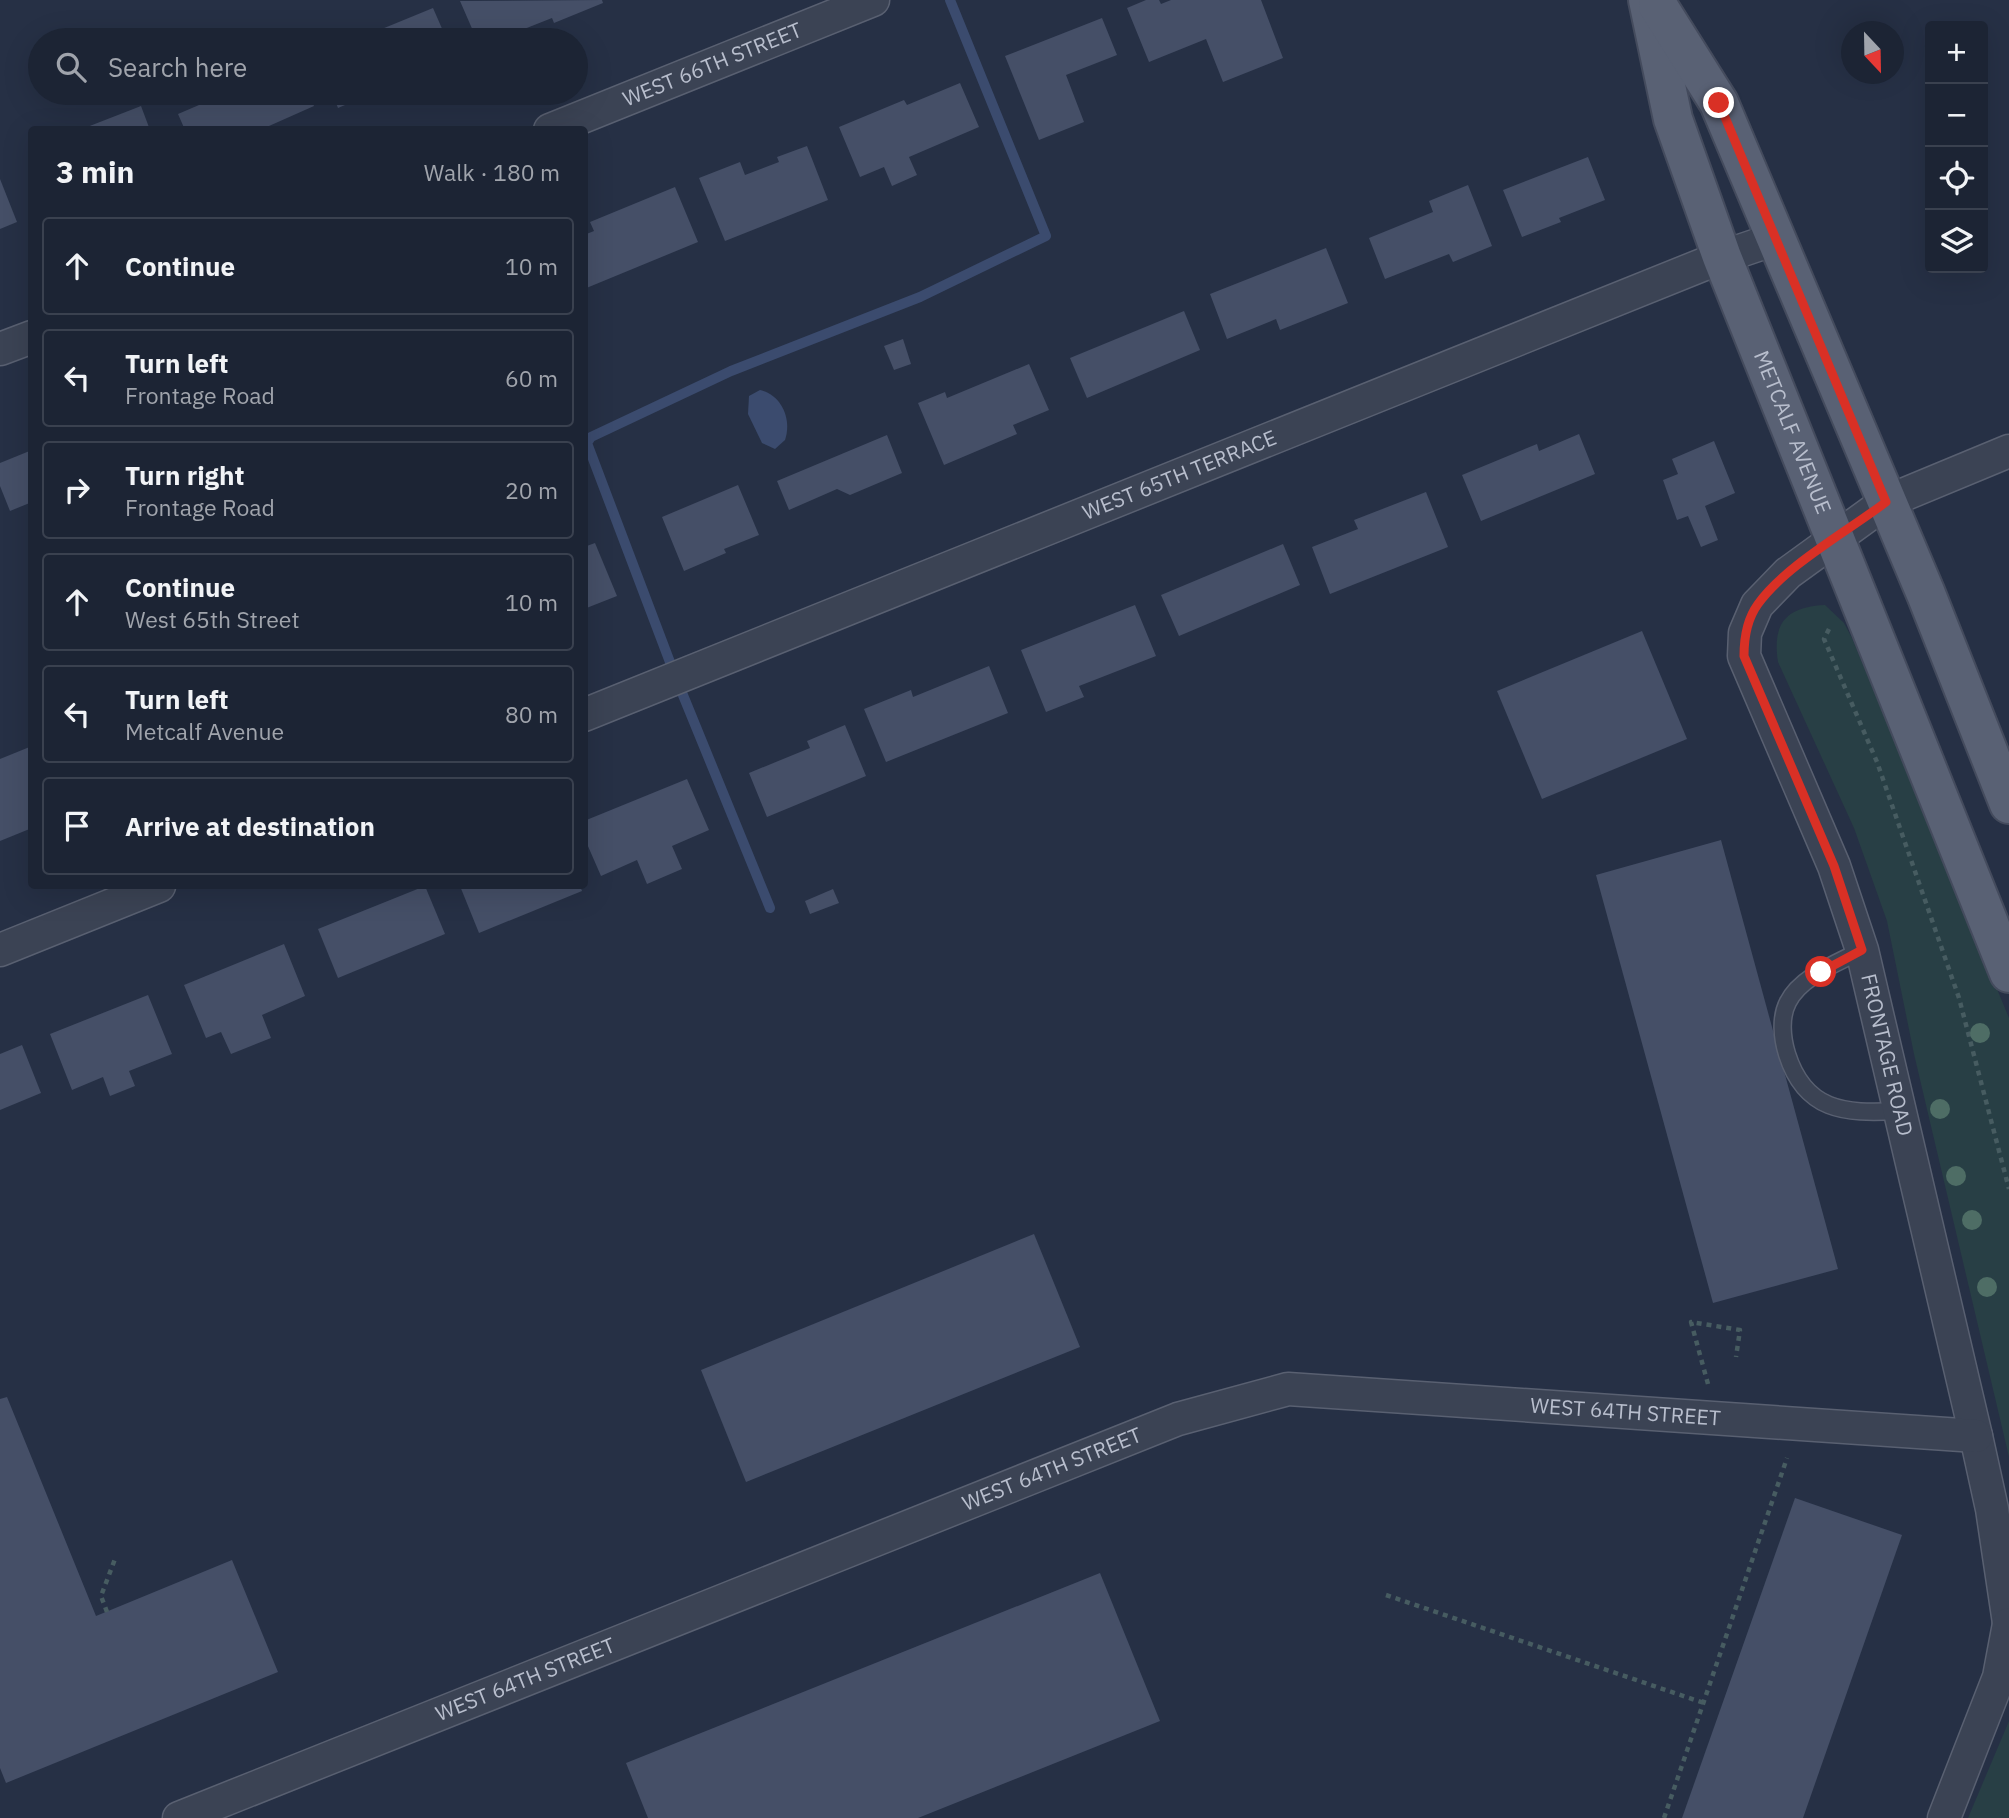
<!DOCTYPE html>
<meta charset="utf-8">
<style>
:root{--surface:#1c2434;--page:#293040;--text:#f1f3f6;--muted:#a0a4ac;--line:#3a414f}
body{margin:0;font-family:"IBM Plex Sans",sans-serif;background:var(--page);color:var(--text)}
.controls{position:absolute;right:21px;top:21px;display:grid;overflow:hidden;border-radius:7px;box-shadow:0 7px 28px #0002}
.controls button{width:63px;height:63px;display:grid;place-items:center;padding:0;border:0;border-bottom:2px solid var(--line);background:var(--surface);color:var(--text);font:35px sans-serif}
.compass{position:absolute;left:1841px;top:21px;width:63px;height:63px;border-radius:50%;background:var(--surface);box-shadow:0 7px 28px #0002;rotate:158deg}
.stop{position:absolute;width:21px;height:21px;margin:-16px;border:5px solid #d93025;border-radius:50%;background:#fff}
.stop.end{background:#d93025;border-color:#fff;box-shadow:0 2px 7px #0008}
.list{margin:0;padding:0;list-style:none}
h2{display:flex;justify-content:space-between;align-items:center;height:91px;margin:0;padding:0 28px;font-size:30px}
h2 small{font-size:23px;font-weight:400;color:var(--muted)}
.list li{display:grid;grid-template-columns:46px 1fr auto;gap:21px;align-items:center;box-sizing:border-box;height:98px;margin:0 14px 14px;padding:0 14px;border:2px solid var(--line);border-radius:7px}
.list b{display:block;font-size:26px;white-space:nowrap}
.list p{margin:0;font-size:23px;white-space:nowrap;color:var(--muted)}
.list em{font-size:23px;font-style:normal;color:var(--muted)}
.icon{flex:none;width:38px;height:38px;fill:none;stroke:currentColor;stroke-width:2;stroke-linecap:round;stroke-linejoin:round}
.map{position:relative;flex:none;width:2009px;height:1818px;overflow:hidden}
.search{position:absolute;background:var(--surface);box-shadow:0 7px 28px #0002;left:28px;top:28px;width:560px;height:77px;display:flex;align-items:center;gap:18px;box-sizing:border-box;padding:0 24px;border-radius:38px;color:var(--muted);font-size:26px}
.panel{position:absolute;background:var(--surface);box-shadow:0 7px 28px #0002;left:28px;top:126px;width:560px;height:763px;border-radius:7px}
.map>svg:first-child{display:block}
</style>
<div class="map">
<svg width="2009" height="1818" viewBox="0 0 2009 1818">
<rect width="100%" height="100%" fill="#263045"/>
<g fill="#283f45">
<path d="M1825,605L1844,623L1852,638L2009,1018V1457L1914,1054L1887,921L1854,828L1778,662C1772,623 1786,607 1825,605Z"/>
<path d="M2009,1721V1818H1968Z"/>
</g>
<path fill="#3b4b6e" d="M760,390C782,395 792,420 785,440L775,449L762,443L748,414L749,396Z"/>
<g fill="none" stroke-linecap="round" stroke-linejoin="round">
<path stroke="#3b4b6e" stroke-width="10" d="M770,908L676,678L587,443L591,437L731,371L920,297L1046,236L950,0"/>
</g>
<g fill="#454f67">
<path d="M602,0L603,3L554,23L552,18L509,35L508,31L486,40H477L460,1Z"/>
<path d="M1146,0H1159L1161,4L1171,0H1261L1283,58L1223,82L1206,39L1149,62L1127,8Z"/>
<path d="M433,8L447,40H355Z"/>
<path d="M1102,18L1117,55L1066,75L1084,122L1039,140L1005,56Z"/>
<path d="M960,83L979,127L909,157L917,175L892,186L884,167L860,177L839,127L904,100L907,105Z"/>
<path d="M227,93H308L314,106L260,130H185L178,114Z"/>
<path d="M332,93H373L338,108Z"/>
<path d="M141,106L150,130H82V129Z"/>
<path d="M807,146L828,200L725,241L699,178L740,162L745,175L779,162L777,157Z"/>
<path d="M1588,157L1605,200L1559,218L1561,222L1522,237L1503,190Z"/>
<path d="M0,179L17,222L0,229Z"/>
<path d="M1468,185L1492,246L1453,262L1449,254L1385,279L1369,238L1433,212L1429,201Z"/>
<path d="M675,187L698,242L584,289V235L594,231L590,222Z"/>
<path d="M1326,248L1348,303L1280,330L1276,319L1227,339L1210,294Z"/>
<path d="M1184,311L1200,350L1087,398L1070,358Z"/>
<path d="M903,339L911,364L894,370L884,346Z"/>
<path d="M1029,364L1049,410L1013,425L1017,434L944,465L918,403L945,392L947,398Z"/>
<path d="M1579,434L1595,474L1481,521L1462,475L1537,444L1539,451Z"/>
<path d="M887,435L902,473L850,495L837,489L789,510L777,481Z"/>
<path d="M1714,441L1735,493L1705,506L1718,540L1701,547L1688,516L1677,520L1663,480L1678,474L1672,459Z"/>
<path d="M32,450V502L10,511L0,486V463Z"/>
<path d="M738,485L759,535L724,549L726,553L684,571L662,517Z"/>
<path d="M1426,492L1448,547L1330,594L1312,547L1358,529L1354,520Z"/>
<path d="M595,543L617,596L584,609V547Z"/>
<path d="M1283,544L1300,585L1179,636L1161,595Z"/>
<path d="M1135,605L1156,656L1079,686L1084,697L1046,712L1021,650Z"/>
<path d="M1642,631L1687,739L1542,799L1497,691Z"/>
<path d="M989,666L1008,713L886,762L864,709L911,690L913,697Z"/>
<path d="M845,725L866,776L767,817L749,773L810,748L807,741Z"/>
<path d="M32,746V828L0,841V759Z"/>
<path d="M687,779L709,830L672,846L682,869L647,884L637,860L601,876L584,837V821Z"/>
<path d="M1721,840L1838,1269L1713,1303L1596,875Z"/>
<path d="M425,886L445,934L338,978L318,929Z"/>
<path d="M460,886H580L582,891L479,933Z"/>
<path d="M833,889L839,903L810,914L805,901Z"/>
<path d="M284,944L305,996L262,1015L271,1038L231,1054L221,1032L206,1038L184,985Z"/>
<path d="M148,995L172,1054L129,1071L135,1086L110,1096L103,1077L72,1090L50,1034Z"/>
<path d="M22,1045L41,1093L0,1110V1054Z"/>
<path d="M1034,1234L1080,1347L746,1482L701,1370Z"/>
<path d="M7,1397L96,1616L232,1560L278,1672L6,1783L0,1768V1399Z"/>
<path d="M1795,1498L1902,1535L1803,1818H1682Z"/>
<path d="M1100,1573L1160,1721L918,1818H648L626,1763Z"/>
</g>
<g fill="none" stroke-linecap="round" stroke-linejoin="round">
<g stroke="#596071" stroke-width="19">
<path id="lane" d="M1862,950C1838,963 1801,976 1788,1002C1780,1017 1782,1038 1787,1054C1805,1111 1844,1114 1898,1111"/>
</g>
<g stroke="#596071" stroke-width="35">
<g id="street">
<path id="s1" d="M550,130L873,0"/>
<path d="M0,349L32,337"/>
<path id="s2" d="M2009,451L1886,502L1788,573L1757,605L1745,633L1744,656L1834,866L1862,950L1976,1436L1992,1509L2009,1623"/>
<path id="s3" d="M584,715L1722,257L1778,238"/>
<path d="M0,950L159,886"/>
<path id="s4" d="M179,1818L1178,1419L1288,1389L1976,1436"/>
<path d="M1944,1818L1999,1677L2009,1624"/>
</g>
</g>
<g stroke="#444b5d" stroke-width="42">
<g id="primary">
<path id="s5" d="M1648,0L1673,119L1722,257L2009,973"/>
<path d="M1658,6L1719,103L1926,594L2009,804"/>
</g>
</g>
<g stroke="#475c61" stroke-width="4.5" stroke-dasharray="5 5" stroke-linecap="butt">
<path d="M1829,629L1824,639L1877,762L1959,998L2009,1189"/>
<path d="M1708,1384L1691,1322L1740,1330L1736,1357"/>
<path d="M1386,1595L1704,1703"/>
<path d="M107,1612L101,1596L115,1559"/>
<path d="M1664,1818L1787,1458"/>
</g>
<use href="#lane" stroke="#3b4354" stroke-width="16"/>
<use href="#street" stroke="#3b4354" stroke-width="32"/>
<use href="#primary" stroke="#596174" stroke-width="38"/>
</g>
<g fill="#4e6d65">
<circle cx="1980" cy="1033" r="10"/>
<circle cx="1940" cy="1109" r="10"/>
<circle cx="1956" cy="1176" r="10"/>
<circle cx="1972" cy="1220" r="10"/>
<circle cx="1987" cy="1287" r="10"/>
</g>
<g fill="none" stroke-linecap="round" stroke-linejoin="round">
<path stroke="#d93025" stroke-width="9" d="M1719,103L1886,502C1848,531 1785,566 1758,604C1747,619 1744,637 1744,656L1834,866L1862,950L1821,972"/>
</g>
<g text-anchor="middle" stroke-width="5" stroke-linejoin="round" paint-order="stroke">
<g font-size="21" fill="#b8becd" stroke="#1f2739">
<text dy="7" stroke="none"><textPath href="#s1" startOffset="175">WEST 66TH STREET</textPath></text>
<text dy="7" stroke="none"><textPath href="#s5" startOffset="457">METCALF AVENUE</textPath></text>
<text dy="7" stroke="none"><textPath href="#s3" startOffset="642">WEST 65TH TERRACE</textPath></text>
<text dy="7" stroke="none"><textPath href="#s2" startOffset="777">FRONTAGE ROAD</textPath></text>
<text dy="7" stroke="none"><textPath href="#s4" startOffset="1528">WEST 64TH STREET</textPath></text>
<text dy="7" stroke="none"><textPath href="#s4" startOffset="940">WEST 64TH STREET</textPath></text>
<text dy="7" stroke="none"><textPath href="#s4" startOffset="373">WEST 64TH STREET</textPath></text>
</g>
</g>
</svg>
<div class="controls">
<button>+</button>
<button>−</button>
<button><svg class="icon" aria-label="locate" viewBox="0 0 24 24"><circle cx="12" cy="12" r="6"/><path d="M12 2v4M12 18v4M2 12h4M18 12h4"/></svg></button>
<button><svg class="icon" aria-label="layers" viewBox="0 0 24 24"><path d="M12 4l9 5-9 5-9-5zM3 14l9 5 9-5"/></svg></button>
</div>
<svg class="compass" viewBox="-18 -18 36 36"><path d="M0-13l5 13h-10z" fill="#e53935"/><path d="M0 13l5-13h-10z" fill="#a0a4ac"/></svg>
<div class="stop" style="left:1821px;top:972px"></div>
<div class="stop end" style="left:1719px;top:103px"></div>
<div class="search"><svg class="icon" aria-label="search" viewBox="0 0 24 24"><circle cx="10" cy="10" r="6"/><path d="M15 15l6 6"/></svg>Search here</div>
<section class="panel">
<h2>3 min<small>Walk · 180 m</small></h2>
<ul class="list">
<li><svg class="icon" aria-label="ahead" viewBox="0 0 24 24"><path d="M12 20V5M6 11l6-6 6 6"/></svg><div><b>Continue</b></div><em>10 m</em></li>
<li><svg class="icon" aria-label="left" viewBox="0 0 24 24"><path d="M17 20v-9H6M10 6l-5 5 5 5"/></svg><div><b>Turn left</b><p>Frontage Road</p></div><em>60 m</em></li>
<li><svg class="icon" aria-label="right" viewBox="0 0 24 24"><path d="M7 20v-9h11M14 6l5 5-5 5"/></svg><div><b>Turn right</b><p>Frontage Road</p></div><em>20 m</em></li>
<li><svg class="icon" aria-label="ahead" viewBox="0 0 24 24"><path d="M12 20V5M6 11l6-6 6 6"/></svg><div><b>Continue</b><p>West 65th Street</p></div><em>10 m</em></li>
<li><svg class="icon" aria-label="left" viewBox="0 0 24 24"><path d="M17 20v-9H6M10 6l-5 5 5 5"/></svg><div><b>Turn left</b><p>Metcalf Avenue</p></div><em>80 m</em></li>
<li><svg class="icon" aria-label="arrive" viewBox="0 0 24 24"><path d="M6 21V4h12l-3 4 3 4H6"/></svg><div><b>Arrive at destination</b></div></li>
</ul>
</section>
</div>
